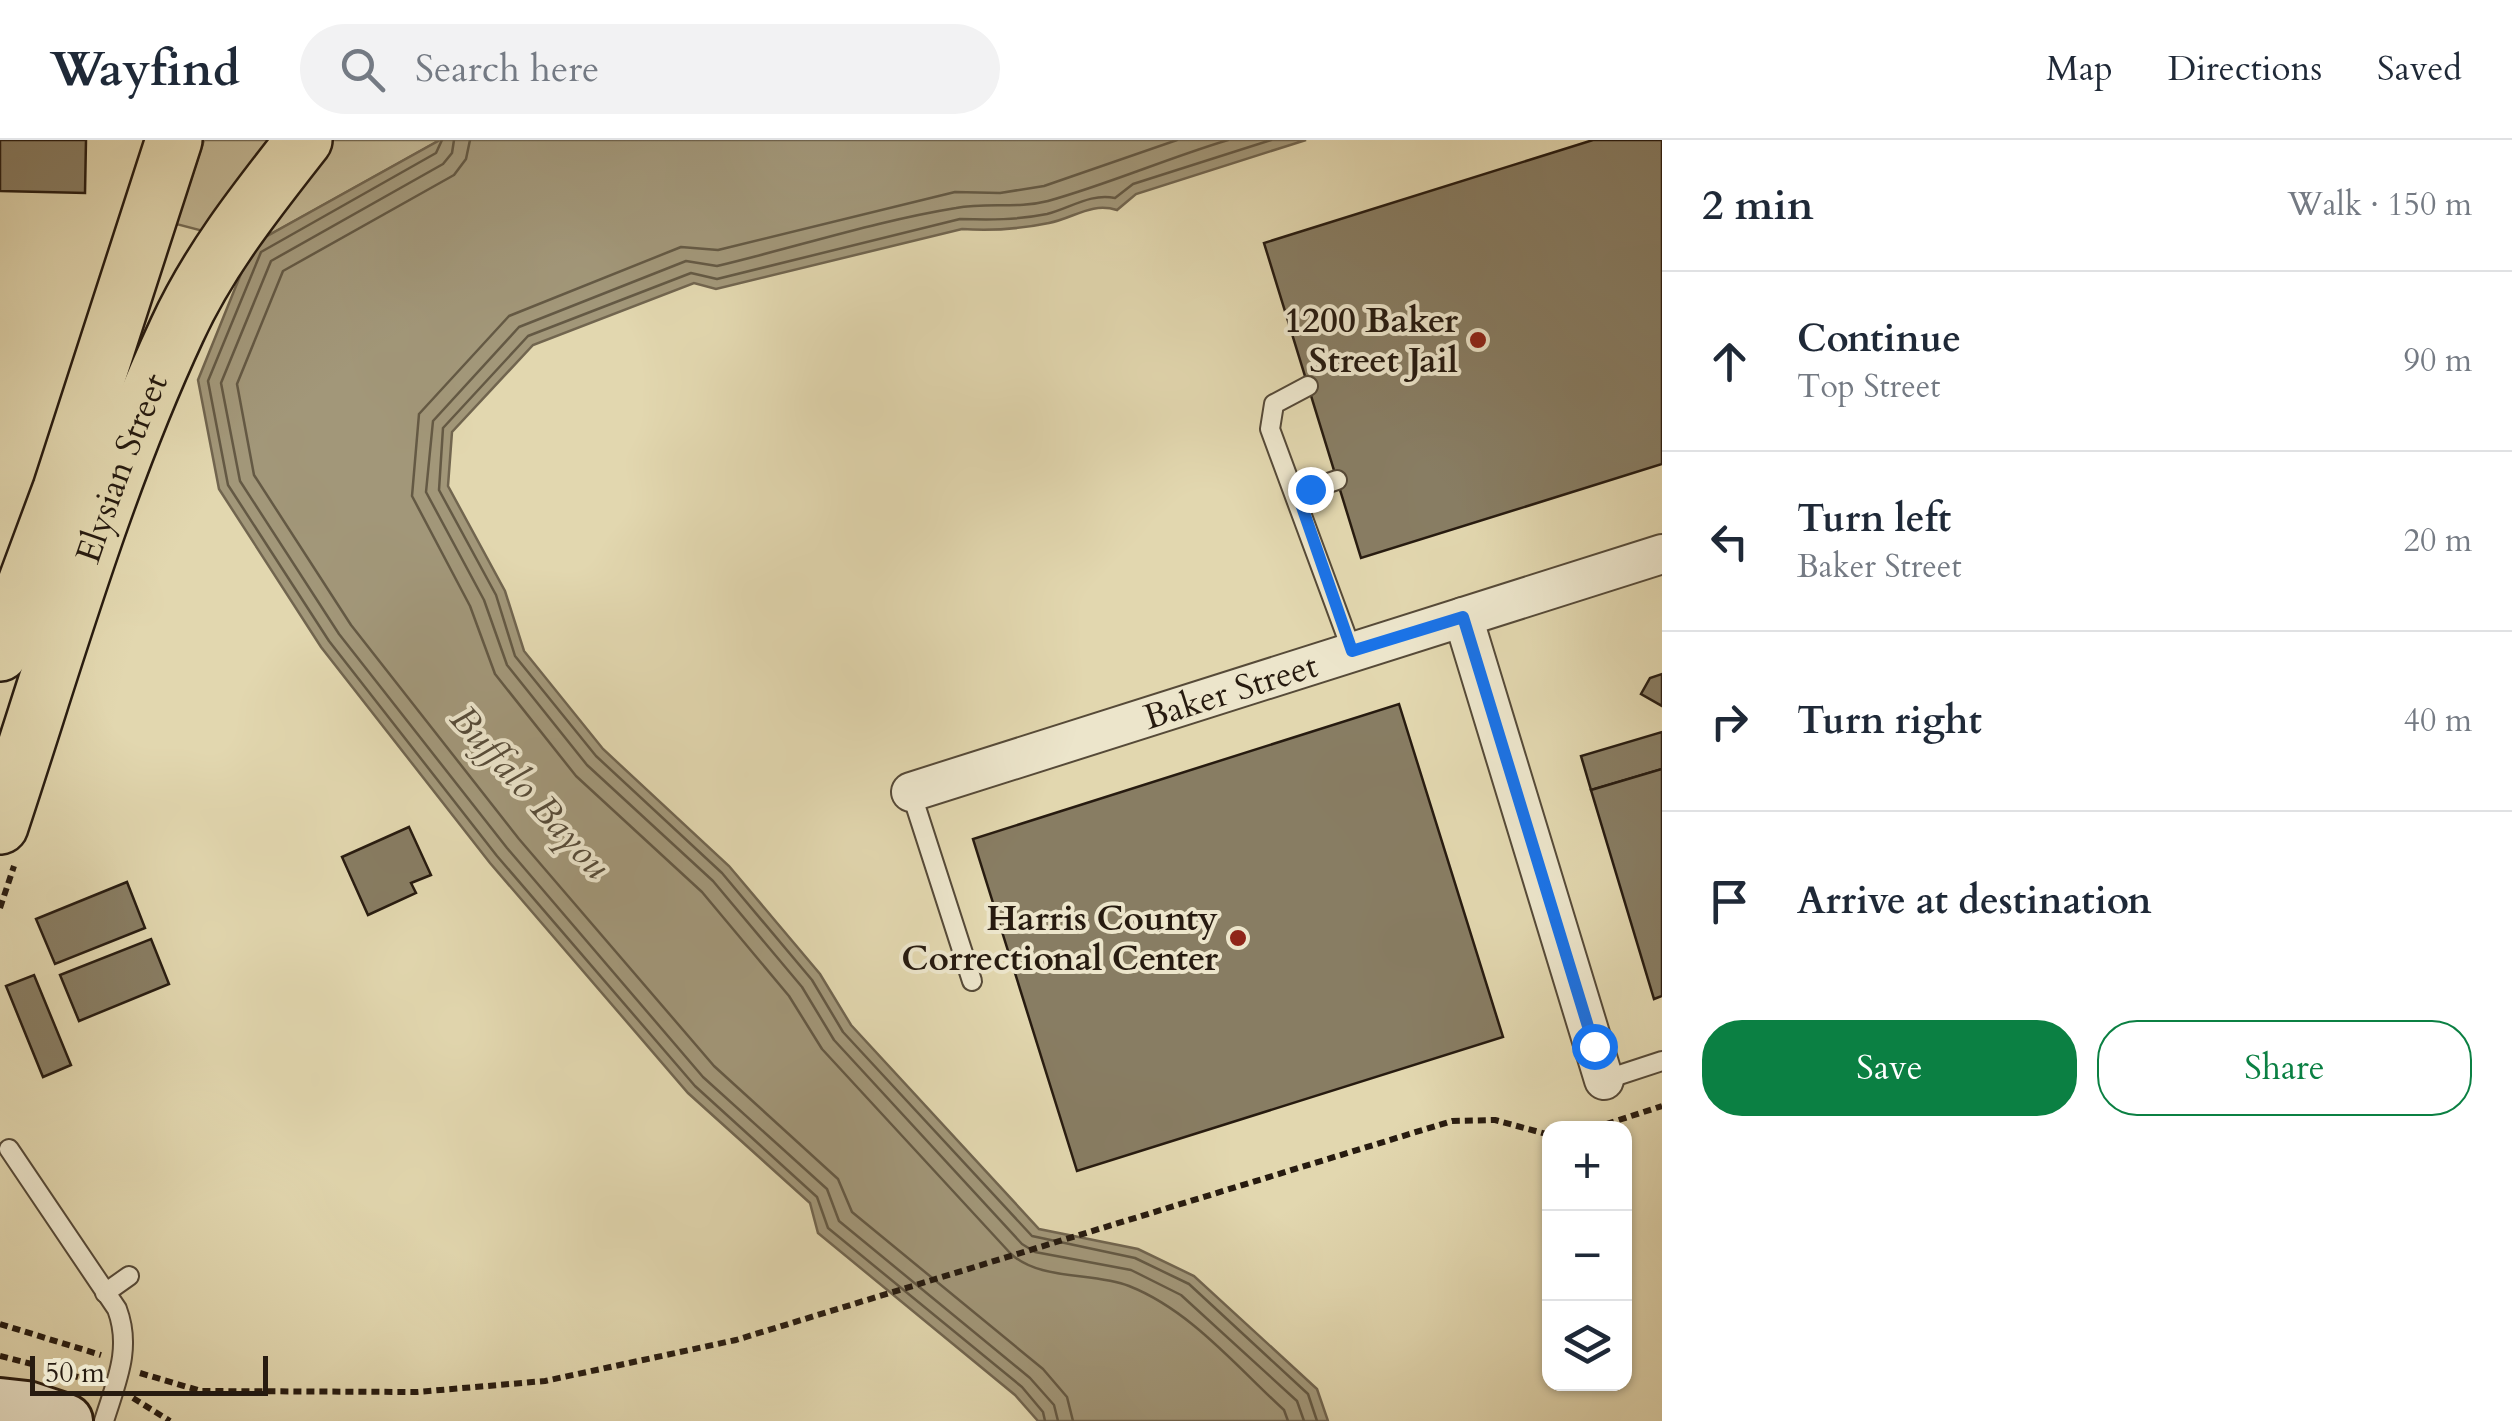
<!DOCTYPE html>
<meta charset="utf-8">
<style>
:root{--surface:#fff;--page:#f2f2f3;--text:#1f2937;--muted:#747a83;--line:#e0e1e3;--accent:#0b8043}
body{margin:0;font-family:Cardo,serif;background:var(--page);color:var(--text)}
.controls{position:absolute;right:30px;bottom:30px;display:grid;overflow:hidden;border-radius:20px;box-shadow:0 2px 8px #0004}
.controls button{width:90px;height:90px;display:grid;place-items:center;padding:0;border:0;border-bottom:2px solid var(--line);background:var(--surface);color:var(--text);font:50px sans-serif}
.scale{position:absolute;left:30px;bottom:25px;width:238px;box-sizing:border-box;padding-left:10px;border:5px solid #271b10;border-top:0;font-size:28px;line-height:35px;white-space:nowrap;color:#271b10;-webkit-text-stroke:8px #ece5cb;paint-order:stroke}
.stop{position:absolute;width:30px;height:30px;margin:-22px;border:8px solid #1a73e8;border-radius:50%;background:#fff}
.stop.end{background:#1a73e8;border-color:#fff;box-shadow:0 2px 10px #0008}
.list{margin:0;padding:0;list-style:none}
h2{display:flex;justify-content:space-between;align-items:center;height:130px;margin:0;padding:0 40px;font-size:42px}
h2 small{font-size:32px;font-weight:400;color:var(--muted)}
.list li{display:grid;grid-template-columns:65px 1fr auto;gap:30px;align-items:center;box-sizing:border-box;height:180px;padding:0 40px;border-top:2px solid var(--line)}
.list b{display:block;font-size:38px;white-space:nowrap}
.list p{margin:0;font-size:32px;white-space:nowrap;color:var(--muted)}
.list em{font-size:32px;font-style:normal;color:var(--muted)}
.actions{display:flex;gap:20px;padding:30px 40px}
.actions a{flex:1;padding:22px 0;border:2px solid var(--accent);border-radius:40px;text-align:center;font-size:35px;color:var(--accent)}
.actions .main{background:var(--accent);color:#fff}
.icon{flex:none;width:55px;height:55px;fill:none;stroke:currentColor;stroke-width:2;stroke-linecap:round;stroke-linejoin:round}
.map{position:relative;flex:none;width:1662px;height:1281px;overflow:hidden}
header{display:flex;align-items:center;gap:60px;box-sizing:border-box;height:140px;padding:0 50px;background:var(--surface);border-bottom:2px solid var(--line)}
header strong{font-size:48px}
nav{display:flex;gap:55px;margin-inline-start:auto;font-size:35px}
.search{width:700px;height:90px;background:var(--page);display:flex;align-items:center;gap:25px;box-sizing:border-box;padding:0 35px;border-radius:55px;color:var(--muted);font-size:38px}
main{display:flex}
aside{flex:1;background:var(--surface)}
.map>svg:first-child{display:block}
</style>
<header>
<strong>Wayfind</strong>
<div class="search"><svg class="icon" aria-label="search" viewBox="0 0 24 24"><circle cx="10" cy="10" r="6"/><path d="M15 15l6 6"/></svg>Search here</div>
<nav><a>Map</a><a>Directions</a><a>Saved</a></nav>
</header>
<main>
<div class="map">
<svg width="1662" height="1281" viewBox="0 0 1662 1281">
<rect width="100%" height="100%" fill="#e2d7af"/>
<filter id="stains"><feTurbulence type="fractalNoise" baseFrequency=".002" numOctaves="4"/><feColorMatrix values="0 0 0 0 .2 0 0 0 0 .09 0 0 0 0 .02 0 0 0 .5 -.17"/></filter>
<radialGradient id="worn" r=".72"><stop offset=".6" stop-color="#630" stop-opacity="0"/><stop offset="1" stop-color="#630" stop-opacity=".3"/></radialGradient>
<path fill="#c2b794" stroke="#746952" stroke-width="2.5" d="M204,0H440L253,104L176,84Z"/>
<path fill="#a29779" stroke="#71654f" stroke-width="2.5" d="M440,0H1306L1136,54L1117,70C1091,62 1074,78 1049,83C1020,89 992,91 962,89L716,149L694,143L533,205L452,292L448,346L505,451L524,511L603,609L729,726L820,834L851,885L1039,1089L1138,1109L1194,1136L1317,1249L1328,1281H1038L1015,1255L818,1093L810,1063L688,953L490,723L321,507L219,349L198,240L253,104Z"/>
<g fill="none" stroke-linecap="round" stroke-linejoin="round">
<g stroke="#645944" stroke-width="2.5">
<path d="M442,0L436,13L261,112L208,241L228,345L329,501L497,716L695,946L817,1057L828,1088L1022,1247L1043,1272L1045,1281"/>
<path d="M454,0L452,13L443,24L271,121L221,243L240,341L339,494L507,708L703,937L827,1049L839,1081L1030,1238L1054,1265L1058,1281"/>
<path d="M470,0L466,19L454,35L283,131L237,244L254,335L351,485L519,699L714,926L838,1039L852,1072L1043,1229L1067,1257L1073,1281"/>
<path d="M1177,0L1044,46L1000,53L955,52L718,110L681,107L509,176L419,274L412,356L470,466L495,534L576,636L702,752L789,856L822,909L1011,1114C1041,1141 1093,1132 1129,1146C1190,1170 1236,1226 1284,1270L1288,1281"/>
<path d="M1228,0C1165,19 1109,44 1048,61C1017,69 987,62 956,68C876,81 797,107 717,126L686,121L519,187L433,281L426,352L484,460L507,525L587,625L713,741L802,847L834,900L1022,1104L1035,1112L1131,1130L1181,1155L1297,1261L1304,1281"/>
<path d="M1271,0L1133,44L1115,58C1090,53 1071,68 1047,74C1017,80 990,80 960,79L717,139L691,133L528,196L443,288L439,350L496,455L515,516L596,616L722,733L812,840L843,892L1032,1096L1135,1118L1189,1144L1308,1254L1317,1281"/>
</g>
</g>
<g fill="#887d63" stroke="#271b10" stroke-width="2.5">
<path d="M0,0H86L85,53L0,51Z"/>
<path d="M1593,0H1662V324L1361,418L1264,103Z"/>
<path d="M1662,534V566L1641,554L1650,538Z"/>
<path d="M1399,564L1503,897L1077,1031L973,699Z"/>
<path d="M1662,592V629L1591,650L1581,616Z"/>
<path d="M1662,629V856L1654,859L1591,650Z"/>
<path d="M409,687L431,735L411,743L416,753L368,775L342,717Z"/>
<path d="M127,742L145,788L55,824L36,779Z"/>
<path d="M151,799L169,844L79,881L60,835Z"/>
<path d="M34,835L71,925L43,937L6,846Z"/>
</g>
<g fill="none" stroke-linecap="round" stroke-linejoin="round">
<g stroke="#564a38" stroke-width="22">
<g id="lane">
<path d="M1308,246L1274,264L1270,289L1352,511"/>
<path d="M1301,364L1311,349L1337,340"/>
<path d="M911,652L972,841"/>
<path d="M1604,940L1662,921"/>
<path d="M9,1009L117,1169C132,1209 116,1242 104,1281"/>
<path d="M105,1153L129,1136"/>
</g>
</g>
<g stroke="#564a38" stroke-width="42">
<g id="street">
<path d="M1463,477L1604,940"/>
<path id="s1" d="M911,652L1662,414"/>
</g>
</g>
<g stroke="#271b10" stroke-width="58">
<path id="secondary" d="M0,1265L27,1268L66,1281"/>
</g>
<g stroke="#271b10" stroke-width="60">
<g id="primary">
<path d="M0,513L61,349L174,0"/>
<path id="s2" d="M0,686C55,520 103,349 177,190C209,120 257,60 304,0"/>
</g>
</g>
<g stroke="#271b10" stroke-width="6" stroke-dasharray="8 5" stroke-linecap="butt">
<path d="M0,768L14,726"/>
<path d="M1594,988L1662,966"/>
<path d="M0,1184L101,1215"/>
<path d="M0,1216L32,1224"/>
<path d="M58,1231L94,1242"/>
<path d="M140,1233L201,1251L417,1252L545,1241L736,1200L1452,981L1495,980L1550,995"/>
<path d="M133,1258L170,1281"/>
</g>
<use href="#lane" stroke="#ece5cb" stroke-width="18"/>
<use href="#street" stroke="#ece5cb" stroke-width="38"/>
<use href="#secondary" stroke="#ece5cb" stroke-width="52"/>
<use href="#primary" stroke="#e2d7af" stroke-width="55"/>
</g>
<g fill="none" stroke-linecap="round" stroke-linejoin="round">
<path stroke="#1a73e8" stroke-width="12" d="M1310,349L1301,364L1352,511L1463,477L1594,906"/>
</g>
<g fill="#8f2418" stroke="#ece5cb" stroke-width="4">
<circle cx="1478" cy="200" r="10"/>
<circle cx="1238" cy="798" r="10"/>
</g>
<g text-anchor="middle" stroke-width="8" stroke-linejoin="round" paint-order="stroke">
<g font-size="35" font-weight="bold" fill="#271b10" stroke="#ece5cb" text-anchor="end">
<text x="1458" y="192">1200 Baker<tspan x="1458" dy="40">Street Jail</tspan></text>
<text x="1218" y="790">Harris County<tspan x="1218" dy="40">Correctional Center</tspan></text>
</g>
<g font-size="35" fill="#271b10" stroke="#ece5cb">
<text dy="12" stroke="none"><textPath href="#s2" startOffset="378">Elysian Street</textPath></text>
<text dy="12" stroke="none"><textPath href="#s1" startOffset="335">Baker Street</textPath></text>
</g>
<g font-size="38" font-style="italic" fill="#584d3a" stroke="#ece5cb">
<text transform="translate(531 652) rotate(48)" y="13">Buffalo Bayou</text>
</g>
</g>
<rect width="100%" height="100%" filter="url(#stains)"/>
<rect width="100%" height="100%" fill="url(#worn)"/>
</svg>
<div class="controls">
<button>+</button>
<button>−</button>
<button><svg class="icon" aria-label="layers" viewBox="0 0 24 24"><path d="M12 4l9 5-9 5-9-5zM3 14l9 5 9-5"/></svg></button>
</div>
<div class="scale">50 m</div>
<div class="stop" style="left:1594px;top:906px"></div>
<div class="stop end" style="left:1310px;top:349px"></div>
</div>
<aside>
<h2>2 min<small>Walk · 150 m</small></h2>
<ul class="list">
<li><svg class="icon" aria-label="ahead" viewBox="0 0 24 24"><path d="M12 20V5M6 11l6-6 6 6"/></svg><div><b>Continue</b><p>Top Street</p></div><em>90 m</em></li>
<li><svg class="icon" aria-label="left" viewBox="0 0 24 24"><path d="M17 20v-9H6M10 6l-5 5 5 5"/></svg><div><b>Turn left</b><p>Baker Street</p></div><em>20 m</em></li>
<li><svg class="icon" aria-label="right" viewBox="0 0 24 24"><path d="M7 20v-9h11M14 6l5 5-5 5"/></svg><div><b>Turn right</b></div><em>40 m</em></li>
<li><svg class="icon" aria-label="arrive" viewBox="0 0 24 24"><path d="M6 21V4h12l-3 4 3 4H6"/></svg><div><b>Arrive at destination</b></div></li>
</ul>
<div class="actions"><a class="main">Save</a><a>Share</a></div>
</aside>
</main>
